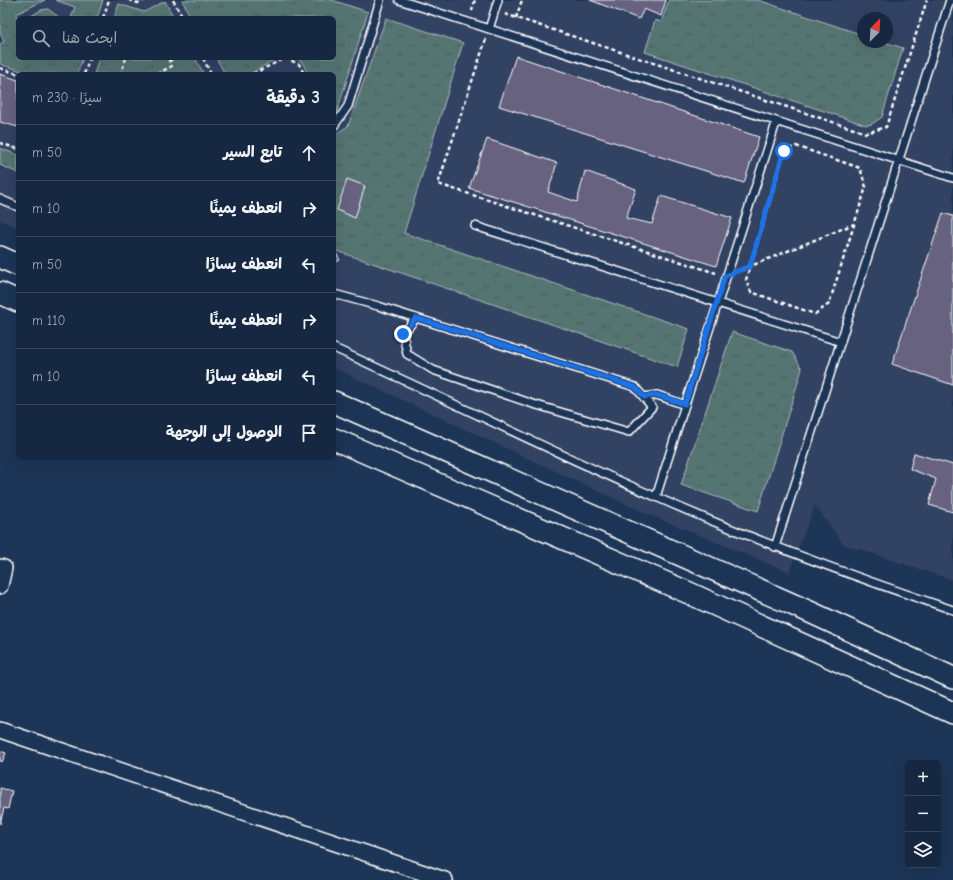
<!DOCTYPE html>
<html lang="ar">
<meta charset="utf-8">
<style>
:root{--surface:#162841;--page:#1f3048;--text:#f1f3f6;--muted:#9ea6b1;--line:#35445a}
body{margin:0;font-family:"Comic Neue","Playpen Sans Arabic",sans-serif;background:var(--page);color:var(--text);direction:rtl}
.controls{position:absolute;right:12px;bottom:12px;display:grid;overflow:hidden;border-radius:6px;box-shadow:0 4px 16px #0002}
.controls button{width:36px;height:36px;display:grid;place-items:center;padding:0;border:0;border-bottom:1px solid var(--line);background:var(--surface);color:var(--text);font:20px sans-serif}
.compass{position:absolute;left:857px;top:12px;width:36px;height:36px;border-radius:50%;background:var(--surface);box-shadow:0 4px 16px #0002;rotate:24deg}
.stop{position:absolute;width:12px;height:12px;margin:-9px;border:3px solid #1a73e8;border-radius:50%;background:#fff}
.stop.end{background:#1a73e8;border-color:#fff;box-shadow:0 1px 4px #0008}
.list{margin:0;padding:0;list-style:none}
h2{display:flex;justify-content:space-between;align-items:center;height:52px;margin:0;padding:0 16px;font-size:17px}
h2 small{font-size:13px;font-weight:400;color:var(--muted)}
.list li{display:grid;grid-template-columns:26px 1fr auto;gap:12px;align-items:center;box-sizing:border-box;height:56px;padding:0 16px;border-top:1px solid var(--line)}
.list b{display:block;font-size:15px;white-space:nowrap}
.list em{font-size:13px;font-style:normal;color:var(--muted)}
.icon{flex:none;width:22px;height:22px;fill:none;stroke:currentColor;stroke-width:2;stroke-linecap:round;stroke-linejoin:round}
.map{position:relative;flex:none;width:953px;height:880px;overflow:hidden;direction:ltr}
.search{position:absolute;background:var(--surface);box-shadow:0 4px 16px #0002;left:16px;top:16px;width:320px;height:44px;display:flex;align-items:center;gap:10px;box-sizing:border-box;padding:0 14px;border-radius:6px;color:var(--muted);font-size:15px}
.panel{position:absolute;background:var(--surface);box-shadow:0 4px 16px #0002;left:16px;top:72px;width:320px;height:388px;border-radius:6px;direction:rtl}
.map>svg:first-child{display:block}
</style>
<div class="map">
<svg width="953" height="880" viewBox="0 0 953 880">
<defs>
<pattern id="grass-tufts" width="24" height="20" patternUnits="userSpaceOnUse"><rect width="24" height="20" fill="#557473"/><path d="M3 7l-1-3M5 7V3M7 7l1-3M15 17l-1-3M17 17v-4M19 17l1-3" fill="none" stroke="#505c5c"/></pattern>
</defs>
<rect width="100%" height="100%" fill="#1d3557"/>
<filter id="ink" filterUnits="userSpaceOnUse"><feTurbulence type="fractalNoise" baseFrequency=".025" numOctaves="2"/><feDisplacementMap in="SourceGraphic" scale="8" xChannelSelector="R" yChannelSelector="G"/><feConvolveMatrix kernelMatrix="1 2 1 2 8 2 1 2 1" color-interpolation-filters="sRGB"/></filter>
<g filter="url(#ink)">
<path fill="#334263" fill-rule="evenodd" d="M0,0H953V580L843,544L815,505L789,572L645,513L334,368V74H18V228L0,220ZM18,18H334V58H18ZM863,18H887V42H863Z"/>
<g fill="url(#grass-tufts)" stroke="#aabab9">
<path d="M0,0H45L16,14L18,18V58H83L77,74H31L0,64V44L4,42L0,32Z"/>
<path d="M55,0H103L97,18H71L75,7Z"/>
<path d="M182,0H332L368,12L336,115L334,116V74H308L302,62L296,58H334V18H191Z"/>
<path d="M669,0H758L863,35V42H884L903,48L882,117L872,124L866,125L645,52L655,20L661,22Z"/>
<path d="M165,1L174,18H114L119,4L144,12Z"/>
<path d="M48,9L60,18H31V16L41,10Z"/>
<path d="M386,18L463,43L404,233L689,329L677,367L334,250V135L348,126Z"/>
<path d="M99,58H195L204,74H94Z"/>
<path d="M216,58H277L250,74H225Z"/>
<path d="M0,148L18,155V173L0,165Z"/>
<path d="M732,332L792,352L802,369L758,511L681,485Z"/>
</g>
<g fill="#666280" stroke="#fff">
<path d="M590,0H666L661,16L644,9L639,19Z"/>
<path d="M516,56L759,137L744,183L499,106Z"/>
<path d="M0,74L18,80V127L0,122Z"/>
<path d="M487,139L557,163L548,192L577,202L585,171L636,189L626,218L652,224L661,196L732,218L716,266L469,188Z"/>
<path d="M347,179L365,186L355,218L337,210Z"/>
<path d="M943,213L953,216V385L892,364Z"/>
<path d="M334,250L340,260L334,263Z"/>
<path d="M914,453L953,465V512L929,505L936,479L910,469Z"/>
<path d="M0,751L6,753L2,762L0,761Z"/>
<path d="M0,788L12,791L8,809L4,808L0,824Z"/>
</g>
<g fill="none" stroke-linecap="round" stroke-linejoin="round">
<g stroke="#fff" stroke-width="10">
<g id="lane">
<path d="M399,0L953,178"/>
<path d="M489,29L498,0"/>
<path d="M334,126L348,106L380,0"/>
<path d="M0,199L18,207"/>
<path d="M475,226L841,342"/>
<path d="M334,294L378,306L635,387L652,407L629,432L533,404L433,370L407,354L403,334L416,318"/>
<path d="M334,348C442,397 548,450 656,497C753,540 852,576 953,610"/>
<path d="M644,397L657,395L685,405L656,497"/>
<path d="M685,405L776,123"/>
<path d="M775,547L950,0"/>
</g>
</g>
<g stroke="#fff" stroke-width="18">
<g id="street">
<path d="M0,567L4,568L0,586"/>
<path d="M0,730L445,880"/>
</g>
</g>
<g stroke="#fff" stroke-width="24">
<g id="secondary">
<path d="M0,257L18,265"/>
<path d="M0,293L18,301"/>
<path d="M334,402L812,613L953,678"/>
<path d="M334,439L689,593L953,713"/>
</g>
</g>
<g stroke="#fff" stroke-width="2.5" stroke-dasharray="4 3" stroke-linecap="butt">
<path d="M129,0L138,3L145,0"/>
<path d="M173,0L183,18"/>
<path d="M472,11L475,0"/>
<path d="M505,14L866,133L886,127L927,0"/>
<path d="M103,18L109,0"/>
<path d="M516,18L522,0"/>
<path d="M486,39L438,184L716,273"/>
<path d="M203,58L211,74"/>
<path d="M285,58L299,64L304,74"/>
<path d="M169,61L175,58"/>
<path d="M0,68L18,74"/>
<path d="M84,74L90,58"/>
<path d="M123,74L121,73L126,58"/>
<path d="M157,74L172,66L168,58"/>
<path d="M253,74L285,58"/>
<path d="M0,143L18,149"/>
<path d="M796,146L860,168L866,187L829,304L815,314L751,292L746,280L784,151Z"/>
<path d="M741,270L854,224"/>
</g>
<use href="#lane" stroke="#1d3557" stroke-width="7"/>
<use href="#street" stroke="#1d3557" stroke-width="15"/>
<use href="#secondary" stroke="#1d3557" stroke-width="21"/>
</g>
</g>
<g fill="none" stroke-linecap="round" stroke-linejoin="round" filter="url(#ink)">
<path stroke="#1a73e8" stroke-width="5" d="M403,334L416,318L635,387L644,397L657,395L685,404L725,276L750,266L784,151"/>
</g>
</svg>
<div class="controls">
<button>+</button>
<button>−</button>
<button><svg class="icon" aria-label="layers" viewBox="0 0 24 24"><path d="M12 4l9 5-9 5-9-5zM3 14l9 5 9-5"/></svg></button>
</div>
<svg class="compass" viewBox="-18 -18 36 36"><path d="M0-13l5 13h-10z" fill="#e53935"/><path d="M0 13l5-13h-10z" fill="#9ea6b1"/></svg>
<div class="stop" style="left:784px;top:151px"></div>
<div class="stop end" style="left:403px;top:334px"></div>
<div class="search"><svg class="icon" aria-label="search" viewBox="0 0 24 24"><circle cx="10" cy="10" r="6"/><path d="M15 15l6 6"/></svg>ابحث هنا</div>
<section class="panel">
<h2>3 دقيقة<small>سيرًا · 230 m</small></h2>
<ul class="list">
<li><svg class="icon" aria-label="ahead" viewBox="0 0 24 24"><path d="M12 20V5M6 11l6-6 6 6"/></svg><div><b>تابع السير</b></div><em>50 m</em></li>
<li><svg class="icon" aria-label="right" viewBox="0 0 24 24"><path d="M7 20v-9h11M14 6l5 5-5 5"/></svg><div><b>انعطف يمينًا</b></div><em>10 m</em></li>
<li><svg class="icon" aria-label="left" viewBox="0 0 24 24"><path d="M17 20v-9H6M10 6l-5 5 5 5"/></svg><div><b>انعطف يسارًا</b></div><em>50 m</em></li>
<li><svg class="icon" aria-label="right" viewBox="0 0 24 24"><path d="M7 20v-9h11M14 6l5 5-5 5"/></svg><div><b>انعطف يمينًا</b></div><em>110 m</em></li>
<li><svg class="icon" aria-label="left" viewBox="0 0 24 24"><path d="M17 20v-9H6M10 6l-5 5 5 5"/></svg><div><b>انعطف يسارًا</b></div><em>10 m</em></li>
<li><svg class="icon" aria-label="arrive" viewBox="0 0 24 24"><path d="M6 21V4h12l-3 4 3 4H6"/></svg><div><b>الوصول إلى الوجهة</b></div></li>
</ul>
</section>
</div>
